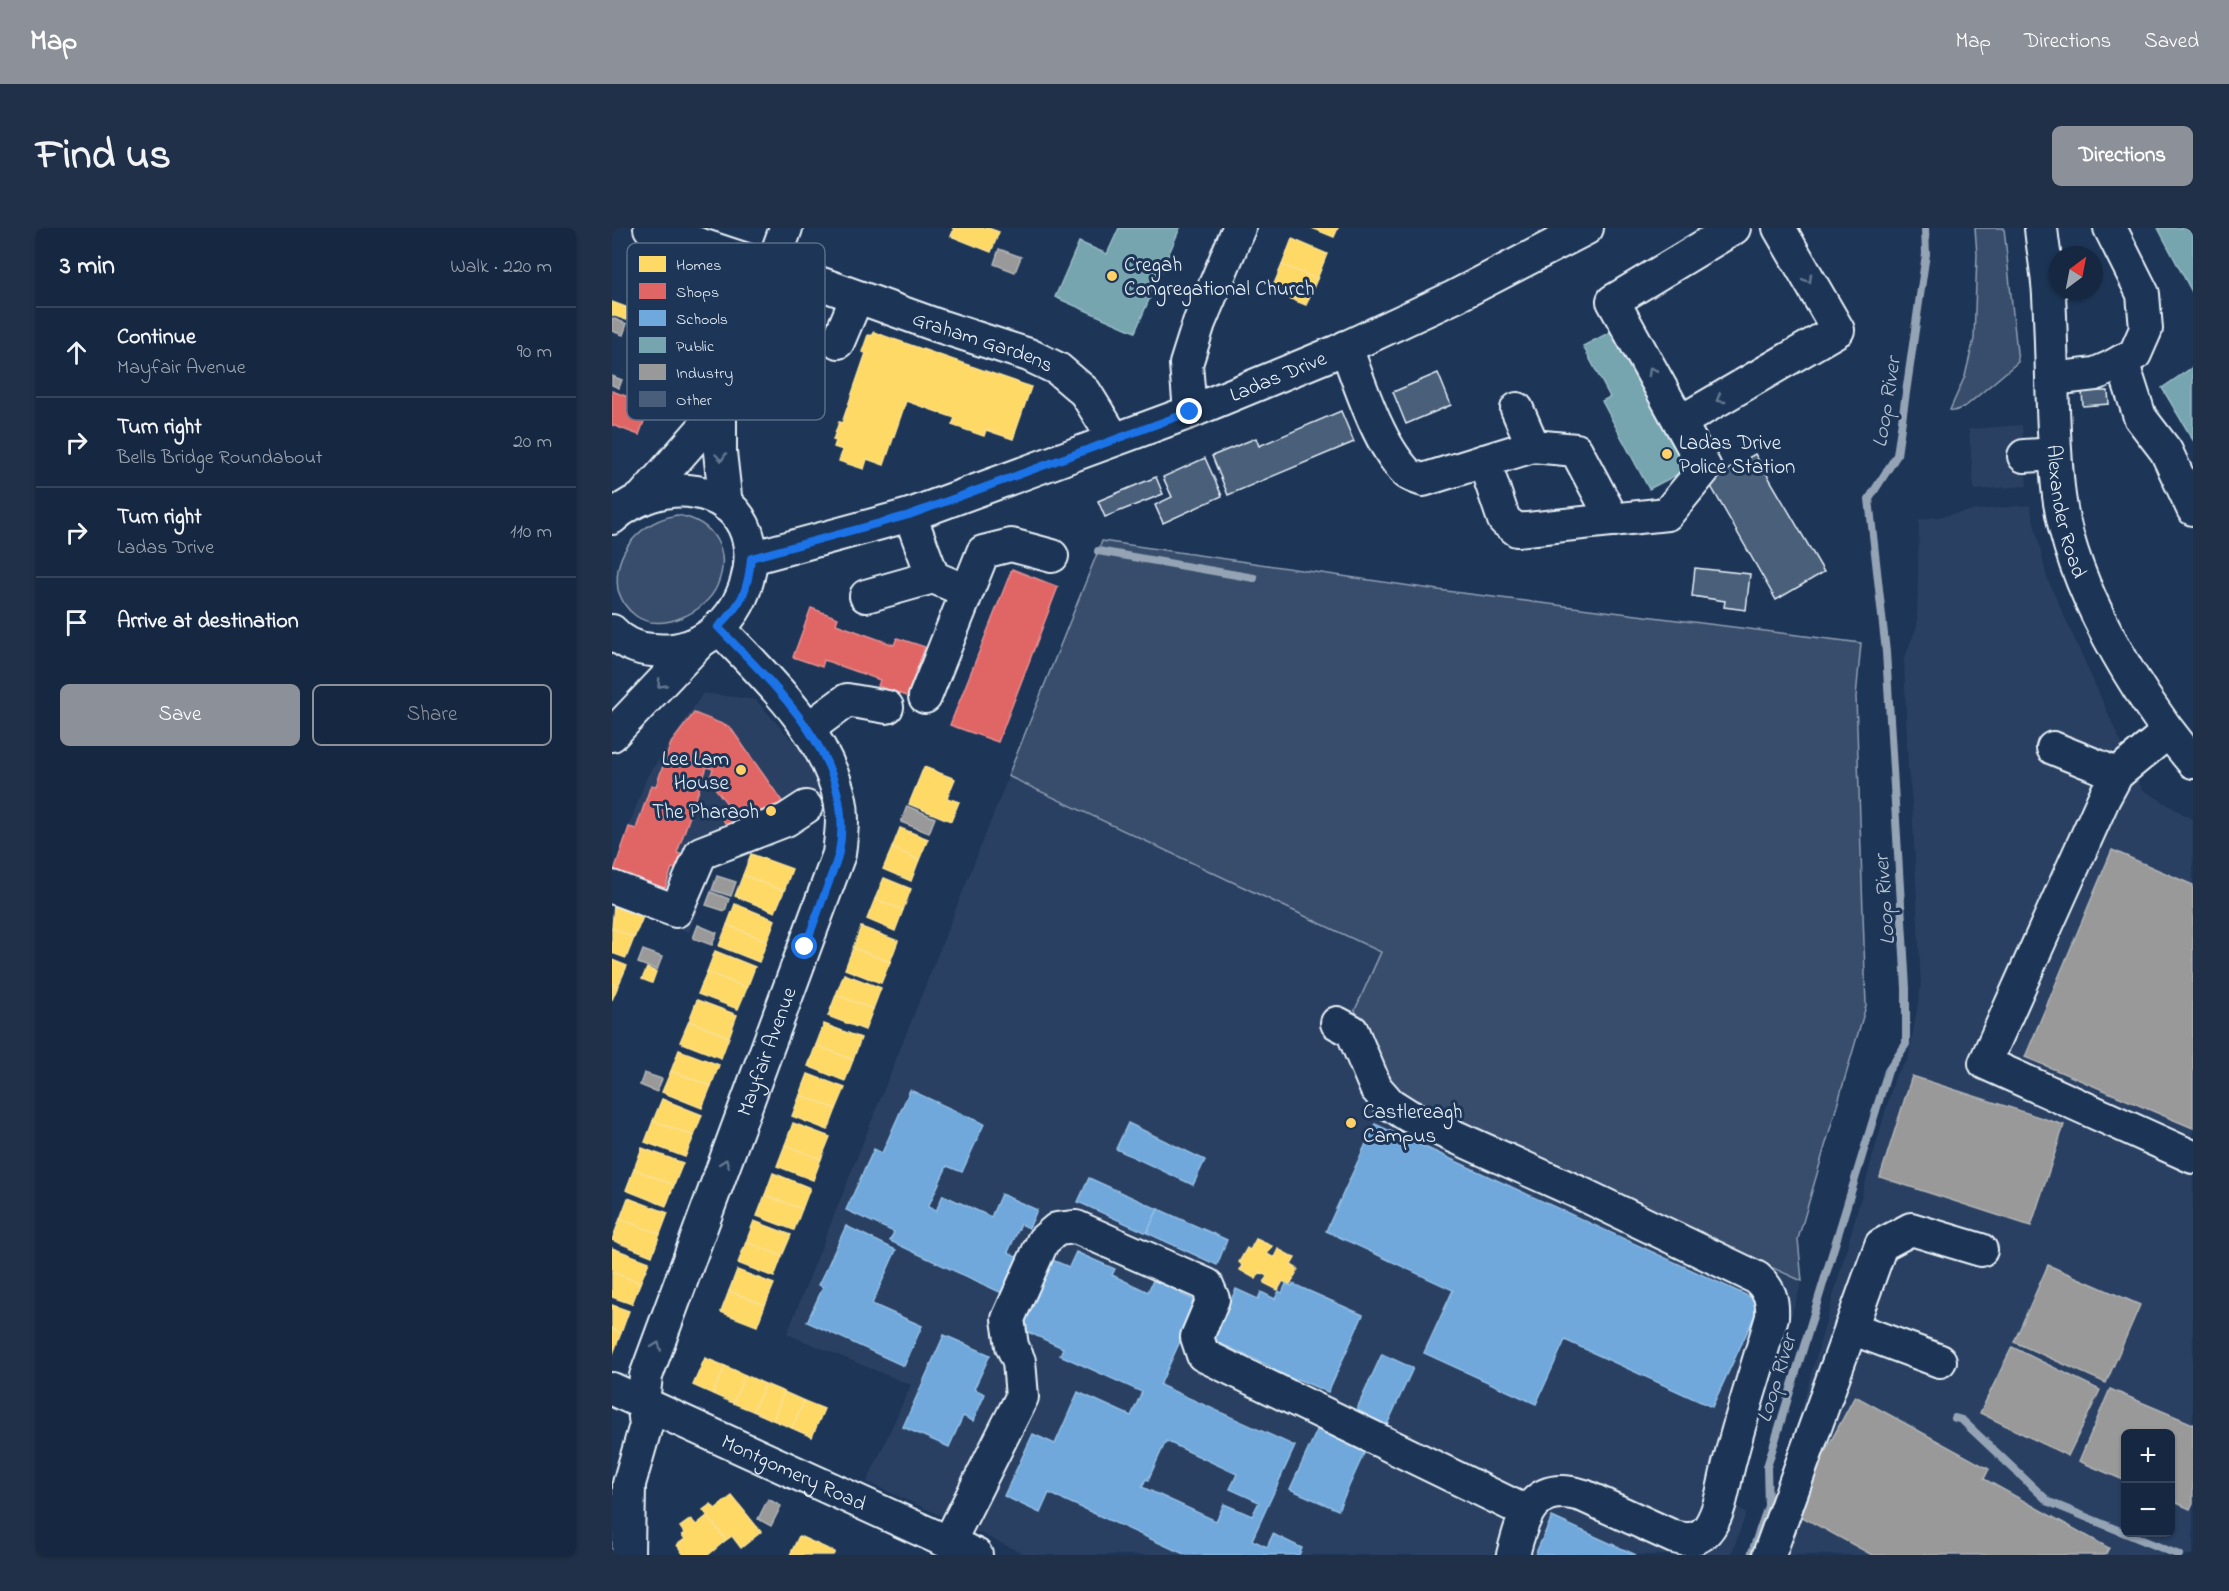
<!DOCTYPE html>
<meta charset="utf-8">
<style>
:root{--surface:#162841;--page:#1f3048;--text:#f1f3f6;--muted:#9ea6b1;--line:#35445a;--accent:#8c9099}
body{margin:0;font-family:"Indie Flower",sans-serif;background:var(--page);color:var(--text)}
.controls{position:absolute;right:18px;bottom:18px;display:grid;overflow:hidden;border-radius:9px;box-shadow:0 2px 4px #0004}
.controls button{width:54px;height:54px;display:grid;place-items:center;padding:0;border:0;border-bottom:2px solid var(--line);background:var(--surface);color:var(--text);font:30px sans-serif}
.compass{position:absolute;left:1437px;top:18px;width:54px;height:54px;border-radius:50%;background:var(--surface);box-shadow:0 2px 4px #0004;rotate:32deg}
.stop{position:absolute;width:18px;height:18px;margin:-14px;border:4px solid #1a73e8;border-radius:50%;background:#fff}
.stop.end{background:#1a73e8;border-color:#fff;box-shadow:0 2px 6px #0008}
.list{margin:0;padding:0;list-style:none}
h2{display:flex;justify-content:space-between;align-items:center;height:78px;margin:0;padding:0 24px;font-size:26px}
h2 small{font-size:20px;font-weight:400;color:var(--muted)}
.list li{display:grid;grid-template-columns:39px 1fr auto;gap:18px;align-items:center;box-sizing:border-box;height:90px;padding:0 24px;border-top:2px solid var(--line)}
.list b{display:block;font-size:22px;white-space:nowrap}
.list p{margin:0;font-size:20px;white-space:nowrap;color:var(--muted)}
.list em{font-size:20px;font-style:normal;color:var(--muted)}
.actions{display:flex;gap:12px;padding:18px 24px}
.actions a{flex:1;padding:14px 0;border:2px solid var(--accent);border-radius:9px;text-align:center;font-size:21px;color:var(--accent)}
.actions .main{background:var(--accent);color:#fff}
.icon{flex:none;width:33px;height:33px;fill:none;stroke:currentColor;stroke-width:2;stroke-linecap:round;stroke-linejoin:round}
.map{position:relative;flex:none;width:1581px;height:1327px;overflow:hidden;border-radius:9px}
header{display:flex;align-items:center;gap:36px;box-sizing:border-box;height:84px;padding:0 30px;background:var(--accent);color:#fff}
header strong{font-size:28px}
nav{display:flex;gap:33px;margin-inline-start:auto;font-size:21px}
.intro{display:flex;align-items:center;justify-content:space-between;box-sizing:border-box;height:144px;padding:0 36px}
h1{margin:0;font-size:42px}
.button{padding:15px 27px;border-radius:9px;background:var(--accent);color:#fff;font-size:21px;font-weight:700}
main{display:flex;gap:36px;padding:0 36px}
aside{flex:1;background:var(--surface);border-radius:9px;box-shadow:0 2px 4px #0004}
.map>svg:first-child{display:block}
</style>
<header>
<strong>Map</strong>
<nav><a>Map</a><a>Directions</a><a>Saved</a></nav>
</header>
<div class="intro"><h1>Find us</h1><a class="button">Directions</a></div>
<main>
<aside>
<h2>3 min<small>Walk · 220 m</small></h2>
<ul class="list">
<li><svg class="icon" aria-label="ahead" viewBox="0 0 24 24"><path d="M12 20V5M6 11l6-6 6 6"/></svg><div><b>Continue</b><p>Mayfair Avenue</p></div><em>90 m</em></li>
<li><svg class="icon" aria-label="right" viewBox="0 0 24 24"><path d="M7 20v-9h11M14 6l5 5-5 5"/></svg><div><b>Turn right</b><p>Bells Bridge Roundabout</p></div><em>20 m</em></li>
<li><svg class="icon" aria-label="right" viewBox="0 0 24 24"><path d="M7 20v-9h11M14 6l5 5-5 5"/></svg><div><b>Turn right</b><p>Ladas Drive</p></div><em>110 m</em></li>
<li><svg class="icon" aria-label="arrive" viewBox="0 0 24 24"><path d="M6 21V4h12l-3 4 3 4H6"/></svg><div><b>Arrive at destination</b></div></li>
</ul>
<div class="actions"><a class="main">Save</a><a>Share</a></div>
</aside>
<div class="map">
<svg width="1581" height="1327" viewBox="0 0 1581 1327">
<rect width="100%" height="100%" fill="#1d3557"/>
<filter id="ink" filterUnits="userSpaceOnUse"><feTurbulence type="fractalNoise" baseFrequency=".0167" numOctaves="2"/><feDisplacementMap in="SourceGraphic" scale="12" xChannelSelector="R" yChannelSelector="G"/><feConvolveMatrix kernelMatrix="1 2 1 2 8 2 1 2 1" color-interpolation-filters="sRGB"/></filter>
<g filter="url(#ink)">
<g fill="#2a4162" fill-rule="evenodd">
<path d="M1410,197L1415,258L1362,262L1357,201Z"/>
<path d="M1418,277L1435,350L1530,561L1581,592V1327H1145L1191,1175L1284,846L1296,832L1309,759L1300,573L1296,542L1292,431L1305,398L1307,292L1365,282ZM1514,1206H1558V1304H1514Z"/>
<path d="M490,313L826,362L1249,415L1244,469L1254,778L1186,1011L1190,1053L1122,1276L1134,1286L1119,1327H415L255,1254L299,1157L175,1106Z"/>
<path d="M91,465L144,472L201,536L209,583L106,629L77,704L0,675V644L35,549Z"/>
</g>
<g fill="#374d6c" stroke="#909fb2" stroke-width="1.5">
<path d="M1363,0H1392L1406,134L1355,177L1343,183L1338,182L1353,148L1362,111L1365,26Z"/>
<path d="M65,287C102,293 120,323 105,358C94,384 49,406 24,388C14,381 10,373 6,362C0,322 31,293 65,287Z"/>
<path d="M490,313L826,362L1249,415L1244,469L1254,778L1186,1011L1190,1053L801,877L763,837L743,782L769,724L396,548Z"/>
</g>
<g fill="#ffd966" stroke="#f8e092" stroke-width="1.5">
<path d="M340,0H376L387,4L379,24L339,8L342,1Z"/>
<path d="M700,0H726L722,9Z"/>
<path d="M680,11L715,26L705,51L670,37Z"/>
<path d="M670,37L705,51L694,77L659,63Z"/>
<path d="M0,74L19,81L15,92L0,87Z"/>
<path d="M261,104L419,159L401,211L374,202L372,208L340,197L343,190L294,173L272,237L255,231L252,241L227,233L231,222L222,219L224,213L221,212L227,194L230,195L254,125L250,124L256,107L260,108Z"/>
<path d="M312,539L343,551L335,570L347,574L339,593L297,576Z"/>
<path d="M288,600L316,611L307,632L280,620Z"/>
<path d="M280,620L307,632L299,653L271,641Z"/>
<path d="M139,626L180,641L172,663L131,647Z"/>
<path d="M131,647L172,663L163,684L123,668Z"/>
<path d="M272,650L299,661L291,682L263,671Z"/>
<path d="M263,671L291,682L283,703L255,691Z"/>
<path d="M123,676L163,692L155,713L115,697Z"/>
<path d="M2,677L31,689L22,710L0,700Z"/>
<path d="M115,697L155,713L147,734L107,718Z"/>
<path d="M249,699L286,713L278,734L241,720Z"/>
<path d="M0,700L22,710L14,730L0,725Z"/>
<path d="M241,720L278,734L269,755L233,741Z"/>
<path d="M103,723L143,739L135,760L95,744Z"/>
<path d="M0,732L15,738L6,758L0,756Z"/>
<path d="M35,740L44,744L40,755L30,751Z"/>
<path d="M95,744L135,760L126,781L86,766Z"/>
<path d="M232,746L269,760L261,781L224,767Z"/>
<path d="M0,756L6,758L0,772Z"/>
<path d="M224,767L261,781L253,802L216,788Z"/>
<path d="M85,772L125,787L117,809L77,793Z"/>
<path d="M77,793L117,809L109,830L68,814Z"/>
<path d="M212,796L249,810L241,832L204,817Z"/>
<path d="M204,817L241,832L233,853L196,838Z"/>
<path d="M67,822L107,837L99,858L59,843Z"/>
<path d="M59,843L99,858L90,880L50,864Z"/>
<path d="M196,846L233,860L224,881L188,867Z"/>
<path d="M188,867L224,881L216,902L180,888Z"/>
<path d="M50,871L90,887L82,908L41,893Z"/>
<path d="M41,893L82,908L73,929L33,914Z"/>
<path d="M181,895L218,909L209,931L173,917Z"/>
<path d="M173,917L209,931L201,952L165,938Z"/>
<path d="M30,920L71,935L62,957L22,941Z"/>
<path d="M22,941L62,957L54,978L14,962Z"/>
<path d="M161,945L198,960L190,981L153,967Z"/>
<path d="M153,967L190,981L182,1002L145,988Z"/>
<path d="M16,970L56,985L48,1006L8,991Z"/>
<path d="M8,991L48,1006L40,1028L0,1012Z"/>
<path d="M142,993L179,1007L170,1028L134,1014Z"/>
<path d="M644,1011L660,1018L655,1026L662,1030L666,1021L683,1030L679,1037L686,1041L678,1057L671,1053L666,1062L652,1055L655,1048L648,1044L644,1051L628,1042L630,1037L627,1034L635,1020L638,1022Z"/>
<path d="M134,1014L170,1028L162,1049L126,1035Z"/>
<path d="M0,1020L37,1034L28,1055L0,1044Z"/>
<path d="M125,1042L162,1056L153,1077L117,1063Z"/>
<path d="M0,1044L28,1055L20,1076L0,1069Z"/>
<path d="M117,1063L153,1077L145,1098L109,1084Z"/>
<path d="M0,1077L17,1083L9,1105L0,1101Z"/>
<path d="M0,1101L9,1105L1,1126L0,1125Z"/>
<path d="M93,1130L113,1138L101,1166L81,1157Z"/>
<path d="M113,1138L133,1147L121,1175L101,1166Z"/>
<path d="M133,1147L153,1156L141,1183L121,1175Z"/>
<path d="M153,1156L172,1164L161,1192L141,1183Z"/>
<path d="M172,1164L192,1173L180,1200L161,1192Z"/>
<path d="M192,1173L212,1181L200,1209L180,1200Z"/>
<path d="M120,1268L149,1304L129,1320L120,1308L114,1312L91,1282L99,1276L103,1281Z"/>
<path d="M95,1288L114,1312L96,1327H72L65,1317L73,1311L70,1307L73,1306L68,1299L79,1291L84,1297Z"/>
<path d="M187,1308L223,1324L221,1327H178Z"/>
</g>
<g fill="#e06666" stroke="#e29092" stroke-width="1.5">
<path d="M0,163L38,177L27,207L0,197Z"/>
<path d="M400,341L446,359L386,514L338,497Z"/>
<path d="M199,380L226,390L224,396L282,417L285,410L313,419L295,468L266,458L268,452L212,432L210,439L181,429Z"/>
<path d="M82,485L118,499L179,586L121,606L106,585L116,577L97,552L101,541L95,539L65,625L79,630L74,644L60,640L51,666L0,649L17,599L24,601L39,557L44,558L59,515Z"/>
</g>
<g fill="#6fa8dc" stroke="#93bee4" stroke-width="1.5" fill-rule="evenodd">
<path d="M298,862L372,896L350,944L335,938L316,979L324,983L331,967L379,989L389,966L425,982L417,1000L409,996L396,1024L406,1029L390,1065L278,1013L282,1004L234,982L262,921L270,925Z"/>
<path d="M516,895L593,932L581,957L504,921Z"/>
<path d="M763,896L1149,1074L1100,1179L953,1112L924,1176L812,1125L841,1062L714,1003Z"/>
<path d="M477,950L546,981L535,1005L466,974Z"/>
<path d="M546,981L615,1012L605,1037L535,1005Z"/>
<path d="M234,998L284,1022L260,1076L310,1098L292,1138L195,1094L211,1059L207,1057Z"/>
<path d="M464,1024L503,1041L500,1047L536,1064L542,1050L571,1063L569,1066L586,1074L548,1157L683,1218L640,1312L655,1319L661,1306L690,1320L687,1327H574L437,1265L428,1285L392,1268L421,1206L443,1216L466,1164L519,1188L530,1164L448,1127L451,1120L407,1100L438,1031L457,1039ZM554,1213L625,1246L618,1261L647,1274L640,1288L612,1276L604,1293L530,1259L534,1251L536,1252Z"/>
<path d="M674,1056L680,1058L681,1056L751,1087L716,1164L685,1151L683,1156L655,1144L658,1138L601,1112L624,1061L646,1071L649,1064L663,1071L667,1063L670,1065Z"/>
<path d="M332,1107L378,1127L362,1161L373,1166L361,1193L351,1188L337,1219L291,1199Z"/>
<path d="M770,1126L801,1140L773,1201L742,1187Z"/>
<path d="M707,1198L755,1219L726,1282L678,1261Z"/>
<path d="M940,1289L1024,1327H923Z"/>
</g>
<g fill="#76a5af" stroke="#98bcc5" stroke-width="1.5">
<path d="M507,0H568L523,104L443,69L467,14L495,26Z"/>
<path d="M1546,0H1581V66Z"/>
<path d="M1004,101L1078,240L1037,261L990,173L998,169L971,118Z"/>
<path d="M1581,139V212L1550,160Z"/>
</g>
<g fill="#999" stroke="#b1b3b6" stroke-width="1.5">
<path d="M387,21L409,29L403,44L382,36Z"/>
<path d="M0,90L15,96L11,107L0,103Z"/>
<path d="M0,148L10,152L7,160L0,157Z"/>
<path d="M295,578L323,590L317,605L289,594Z"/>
<path d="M1500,622L1581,657V900L1413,829Z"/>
<path d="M105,648L124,654L119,668L100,662Z"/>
<path d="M99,664L117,671L113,683L94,677Z"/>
<path d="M86,697L105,705L100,717L81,710Z"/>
<path d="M31,722L50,729L45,742L26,735Z"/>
<path d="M32,845L50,851L45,864L28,857Z"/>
<path d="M1300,848L1452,897L1419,998L1268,949Z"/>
<path d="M1436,1037L1528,1077L1494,1155L1402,1114Z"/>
<path d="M1400,1119L1488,1162L1456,1228L1368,1185Z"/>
<path d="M1498,1161L1581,1196V1275L1578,1281L1558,1272V1206H1514V1253L1467,1233Z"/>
<path d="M1243,1168L1377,1241L1372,1251L1497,1320L1493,1327H1260L1181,1284Z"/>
<path d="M156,1271L169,1278L159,1298L146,1291Z"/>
</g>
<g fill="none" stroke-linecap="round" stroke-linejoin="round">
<g stroke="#95a4b5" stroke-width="8">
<path d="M486,323L642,350"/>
<path d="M1343,1190L1350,1192L1437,1274L1567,1327"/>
<path d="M1139,1327L1156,1278L1155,1239L1276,843L1294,816V760L1274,424L1257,271L1285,227L1314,26L1313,0"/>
</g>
</g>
<g fill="#495e7a" stroke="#e8f1f8" stroke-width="1.5">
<path d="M826,145L839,177L794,196L781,164Z"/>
<path d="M1476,163H1496L1497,176L1471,178L1470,164Z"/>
<path d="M729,183L742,214L616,267L600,228L644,210L647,218Z"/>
<path d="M1143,226L1212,344L1164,372L1096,253Z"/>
<path d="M593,230L610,268L551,295L543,277L560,269L551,249Z"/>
<path d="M544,249L551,266L493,289L486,273Z"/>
<path d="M1083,340L1138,346L1134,382L1112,379L1113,373L1080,368Z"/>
</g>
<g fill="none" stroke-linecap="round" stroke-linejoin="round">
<g stroke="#e8f1f8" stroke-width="36">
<g id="minor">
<path d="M38,0L159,40"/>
<path id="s1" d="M1429,0C1431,22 1436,45 1437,68C1441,134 1439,202 1447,268C1459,358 1523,465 1581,534"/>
<path id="s2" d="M210,56L324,97L417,127L446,141L473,164L502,211"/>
<path d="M226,114L245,69"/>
<path d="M734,119C748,157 766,215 794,244C798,248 805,250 811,252L921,218L964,222L1001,292"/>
<path d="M1510,133L1528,189L1554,223L1581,281"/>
<path d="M1440,151L1483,146L1497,140L1523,126L1534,101L1531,66L1498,0"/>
<path d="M905,181L921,218"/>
<path d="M578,184L574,136L587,95L627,0"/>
<path d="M1068,194L1226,102L1167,0"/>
<path d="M1412,228L1443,226"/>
<path d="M872,233L892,292L905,302L1055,286L1093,240L1001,73L1122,0"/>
<path d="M29,271L108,181"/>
<path d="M114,277L108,224V181L174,0"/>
<path d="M298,287L321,349L354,363"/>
<path d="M0,290C21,270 55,258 84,264C181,282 137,433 40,422C25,421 10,414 0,403"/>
<path id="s3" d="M139,330L298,287L578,184L724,124L842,69L975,0"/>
<path d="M254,368L321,349"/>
<path d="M313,469L371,324L399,317L440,328"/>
<path d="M197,500L235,472L275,479"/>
<path d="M1556,504L1505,546L1492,570L1373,835L1581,929"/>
<path d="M0,507L88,414"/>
<path d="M1441,520L1505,546"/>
<path d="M0,659L64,683L89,625L174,592L194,579"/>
<path d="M725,795L740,803L764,860L778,876L797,888L968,965L1145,1050C1158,1062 1161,1071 1160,1089C1146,1137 1130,1184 1118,1232C1112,1253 1110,1279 1098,1298C1089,1312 1076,1313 1062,1309L972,1268C922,1252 911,1286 901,1327"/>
<path d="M1239,1100L1328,1133"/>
<path id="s4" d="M0,1161L364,1327"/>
<path d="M337,1314L410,1169L407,1133L400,1118L396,1091L431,1013L445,1001L464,999L595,1057L601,1071L585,1109L591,1127L915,1284"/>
<path id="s5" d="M16,1327L17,1256L34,1197L31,1174L34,1148L227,626C229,608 232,589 228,571C211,500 154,450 106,399"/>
<path d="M1157,1327L1269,1017L1299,1001L1369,1022"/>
</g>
</g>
<use href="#minor" stroke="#1d3557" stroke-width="32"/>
</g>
<defs><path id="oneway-chevron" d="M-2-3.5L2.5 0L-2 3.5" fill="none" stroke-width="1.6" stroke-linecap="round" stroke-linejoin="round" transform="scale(1.5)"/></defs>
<g stroke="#64778f">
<use href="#oneway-chevron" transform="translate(1196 51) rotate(60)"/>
<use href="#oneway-chevron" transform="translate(1040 143) rotate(-119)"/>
<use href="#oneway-chevron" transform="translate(1108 171) rotate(150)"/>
<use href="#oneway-chevron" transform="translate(109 229) rotate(85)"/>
<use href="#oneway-chevron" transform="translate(49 456) rotate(133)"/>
<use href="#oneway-chevron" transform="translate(113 935) rotate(-70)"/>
<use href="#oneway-chevron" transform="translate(45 1118) rotate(-69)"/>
</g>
</g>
<g fill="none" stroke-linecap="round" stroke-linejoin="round" filter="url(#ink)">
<path stroke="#1a73e8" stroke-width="8" d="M193,719C201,697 209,676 217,654C220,644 225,634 227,624C245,531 163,459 106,399C130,376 136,363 139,330L297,287L578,184"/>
</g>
<g fill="#ffd166" stroke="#1d3557" stroke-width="2">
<circle cx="500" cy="48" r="6"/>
<circle cx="1055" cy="226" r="6"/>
<circle cx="129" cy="542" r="6"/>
<circle cx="159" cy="583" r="6"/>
<circle cx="739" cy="895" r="6"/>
</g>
<g text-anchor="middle" stroke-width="6" stroke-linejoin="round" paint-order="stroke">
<g font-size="21" fill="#e8f1f8" stroke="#1d3557" text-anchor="start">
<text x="512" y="43">Cregah<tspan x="512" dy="24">Congregational Church</tspan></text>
<text x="1067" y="221">Ladas Drive<tspan x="1067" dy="24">Police Station</tspan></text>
<text x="117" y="537" text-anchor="end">Lee Lam<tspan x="117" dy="24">House</tspan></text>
<text x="147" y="590" text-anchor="end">The Pharaoh</text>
<text x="751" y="890">Castlereagh<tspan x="751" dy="24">Campus</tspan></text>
</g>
<g font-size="21" fill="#e8f1f8" stroke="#1d3557">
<text dy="7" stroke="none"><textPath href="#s2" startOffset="171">Graham Gardens</textPath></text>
<text dy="7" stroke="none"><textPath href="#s3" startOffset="558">Ladas Drive</textPath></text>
<text dy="7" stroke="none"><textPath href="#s1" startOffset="285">Alexander Road</textPath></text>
<text dy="7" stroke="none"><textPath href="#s5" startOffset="528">Mayfair Avenue</textPath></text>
<text dy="7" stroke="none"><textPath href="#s4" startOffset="200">Montgomery Road</textPath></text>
</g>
<g font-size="22" font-style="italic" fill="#b7c4d1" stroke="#1d3557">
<text transform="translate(1273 174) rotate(-81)" y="8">Loop River</text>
<text transform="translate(1271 672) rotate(-94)" y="8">Loop River</text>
<text transform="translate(1163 1150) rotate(-73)" y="8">Loop River</text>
</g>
</g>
<rect x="15" y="15" width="198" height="177" rx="9" fill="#1d3557" stroke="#5a6d87" stroke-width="1.5"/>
<rect x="27" y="28" width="27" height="16" fill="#ffd966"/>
<rect x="27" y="55" width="27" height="16" fill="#e06666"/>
<rect x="27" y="82" width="27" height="16" fill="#6fa8dc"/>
<rect x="27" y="109" width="27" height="16" fill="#76a5af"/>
<rect x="27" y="136" width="27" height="16" fill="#999"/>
<rect x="27" y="163" width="27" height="16" fill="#495e7a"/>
<g font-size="16" fill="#e8f1f8">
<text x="64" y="42">Homes</text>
<text x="64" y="69">Shops</text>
<text x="64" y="96">Schools</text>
<text x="64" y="123">Public</text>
<text x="64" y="150">Industry</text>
<text x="64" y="177">Other</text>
</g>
</svg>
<div class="controls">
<button>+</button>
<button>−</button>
</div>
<svg class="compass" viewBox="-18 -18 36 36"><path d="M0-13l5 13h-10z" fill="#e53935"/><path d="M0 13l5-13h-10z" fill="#9ea6b1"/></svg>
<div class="stop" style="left:193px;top:719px"></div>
<div class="stop end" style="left:578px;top:184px"></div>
</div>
</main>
